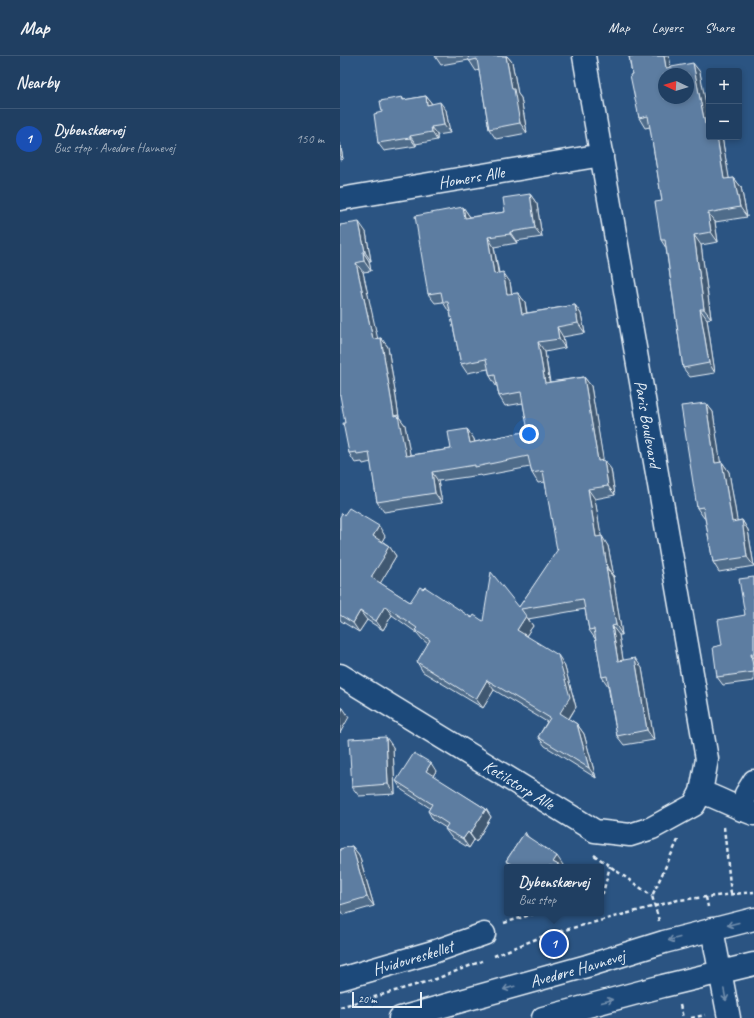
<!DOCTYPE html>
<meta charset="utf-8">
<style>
:root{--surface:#203f62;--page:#284668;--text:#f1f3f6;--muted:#a2afbe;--line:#3d5877;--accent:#ff9aa2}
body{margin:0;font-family:Caveat,sans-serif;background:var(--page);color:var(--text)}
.controls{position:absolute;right:12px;top:12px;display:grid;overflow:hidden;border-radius:4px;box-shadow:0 2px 6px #0003}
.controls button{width:36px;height:36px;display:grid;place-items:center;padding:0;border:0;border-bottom:1px solid var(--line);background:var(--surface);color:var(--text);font:20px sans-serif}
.compass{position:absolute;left:318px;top:12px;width:36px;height:36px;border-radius:50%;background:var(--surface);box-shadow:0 2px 6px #0003;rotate:274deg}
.scale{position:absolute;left:12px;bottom:10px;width:70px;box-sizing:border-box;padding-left:4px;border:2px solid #e8f1f8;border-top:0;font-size:11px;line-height:14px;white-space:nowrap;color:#e8f1f8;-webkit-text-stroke:3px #1f4a7a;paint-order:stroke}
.you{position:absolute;left:189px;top:378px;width:14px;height:14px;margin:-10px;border:3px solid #fff;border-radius:50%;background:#1a73e8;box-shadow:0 0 0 6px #1a73e833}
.badge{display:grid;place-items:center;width:26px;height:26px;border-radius:50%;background:var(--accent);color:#fff;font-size:13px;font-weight:700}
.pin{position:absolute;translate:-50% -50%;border:2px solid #fff;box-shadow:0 1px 4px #0006}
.popup{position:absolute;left:164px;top:808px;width:100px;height:52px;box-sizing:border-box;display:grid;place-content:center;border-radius:4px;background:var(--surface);filter:drop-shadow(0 1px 3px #0005);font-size:13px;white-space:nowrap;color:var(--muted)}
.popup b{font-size:15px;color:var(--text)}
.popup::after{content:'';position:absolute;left:50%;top:100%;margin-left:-8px;border:8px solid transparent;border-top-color:var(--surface)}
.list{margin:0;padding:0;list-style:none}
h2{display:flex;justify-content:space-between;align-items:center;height:52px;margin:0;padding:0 16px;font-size:17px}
h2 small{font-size:13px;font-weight:400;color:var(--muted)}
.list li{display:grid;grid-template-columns:26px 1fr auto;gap:12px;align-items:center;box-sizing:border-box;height:60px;padding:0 16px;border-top:1px solid var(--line)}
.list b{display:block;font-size:15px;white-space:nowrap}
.list p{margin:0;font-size:13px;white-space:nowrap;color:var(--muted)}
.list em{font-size:13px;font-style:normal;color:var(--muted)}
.map{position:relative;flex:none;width:414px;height:962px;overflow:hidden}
header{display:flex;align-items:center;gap:24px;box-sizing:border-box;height:56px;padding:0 20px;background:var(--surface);border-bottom:1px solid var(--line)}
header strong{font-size:19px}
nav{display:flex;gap:22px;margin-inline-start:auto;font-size:14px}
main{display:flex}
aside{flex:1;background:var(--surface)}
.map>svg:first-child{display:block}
</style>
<header>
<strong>Map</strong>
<nav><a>Map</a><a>Layers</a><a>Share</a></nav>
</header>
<main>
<aside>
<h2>Nearby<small></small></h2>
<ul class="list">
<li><span class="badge" style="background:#1a4fb4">1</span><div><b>Dybenskærvej</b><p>Bus stop · Avedøre Havnevej</p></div><em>150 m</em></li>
</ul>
</aside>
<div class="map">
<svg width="414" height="962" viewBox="0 0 414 962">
<rect width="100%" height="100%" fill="#2b5482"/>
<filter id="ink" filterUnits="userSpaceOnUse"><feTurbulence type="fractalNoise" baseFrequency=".025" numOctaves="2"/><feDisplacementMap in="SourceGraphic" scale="8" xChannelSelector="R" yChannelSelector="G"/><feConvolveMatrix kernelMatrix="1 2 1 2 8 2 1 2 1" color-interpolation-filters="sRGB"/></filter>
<g filter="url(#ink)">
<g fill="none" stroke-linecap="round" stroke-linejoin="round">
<g stroke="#e8f1f8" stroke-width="25">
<g id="street">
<path id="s1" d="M0,143L262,99"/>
<path id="s2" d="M0,619L255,775L290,779L312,772L354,749L361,736L367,703L244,0"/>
<path d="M361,736C379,742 396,752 414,758"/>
<path d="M402,754L406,738L414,725"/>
<path id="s3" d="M0,923L96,895L144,878"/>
</g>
</g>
<g stroke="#e8f1f8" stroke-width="25">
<g id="secondary">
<path d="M372,873L389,962"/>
<path id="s4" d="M60,962L247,910L324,886L414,863"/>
<path d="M203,962L323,930L414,908"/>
</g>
</g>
<g stroke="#e8f1f8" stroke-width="2.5" stroke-dasharray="4 3" stroke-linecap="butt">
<path d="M384,771L391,838"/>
<path d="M254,799L312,840"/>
<path d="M261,837H263L270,810"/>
<path d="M366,841L368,851"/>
<path d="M319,865L312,840L338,784"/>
<path d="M164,867L196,857"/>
<path d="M154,900L206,879L338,844L414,836"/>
<path d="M340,949L343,962"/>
<path d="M0,951L96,923L142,905"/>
<path d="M351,962L365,959"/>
</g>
<use href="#street" stroke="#1f4a7a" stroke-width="22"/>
<use href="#secondary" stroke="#1f4a7a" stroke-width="22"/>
</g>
<g fill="#506c8a" stroke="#e8f1f8">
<path d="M95,0H167L172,6L178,38L181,42L187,77L156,83L149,73L139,14L136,15L129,4L101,9Z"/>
<path d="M289,0H329L331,11L360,16L369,81H382L389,123L394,122L401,131L407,161L375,166L378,186L361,189L371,262L367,263L375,317L350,321L343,312L326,192L321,184L322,145L310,71L305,72L299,62Z"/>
<path d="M86,40L92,48L106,54L110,77L97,79V84L76,88V90L44,95L38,87L42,56L62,41L64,44Z"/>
<path d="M0,87L3,103L0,104Z"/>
<path d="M190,138L197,148L202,181L176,185L177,187L154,191L159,217L170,226L172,238L178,237L185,246L187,257L235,249L241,258L245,277L223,281L225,292L205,296L210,326L244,321L251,330L263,404L271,413L275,439L255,443L261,481L268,490L274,521H273L282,579H279L283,604L302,612L314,684L284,689L277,680L268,630L262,621L256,584L249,574L245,553L188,563L193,570L186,580L224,608L236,651L229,663L237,668L244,678L256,722L205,690L198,681L207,666L154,634L143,652L83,616L77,606L88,588L82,583L77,577L52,559L43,574L27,564L19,576L1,565L0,563V461L45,480L42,485L49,490L56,500L50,510V511L40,527L70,546L83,533L132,562L143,565L179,551L218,494L205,426L198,427L192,417L190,411L142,420L141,419L98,425L102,447L44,456L37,446L31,406L23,408L22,406L15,407L9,397L5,367L0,169L26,176L31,205H29L31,215L23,216L37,283L41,282L48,291L59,361L65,369L70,399L111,393L127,373L134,383L135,386L188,375L183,347L165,350L159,340L157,330H156L150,320L148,313L127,317L121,308L110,256H109L103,246L95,247L88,238L123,151L130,161L165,156Z"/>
<path d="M366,347L373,356L380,406H382L389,416L397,465L402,464L408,474L414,510L379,516L373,506L365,462H364L357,452Z"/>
<path d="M414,521V625L383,629L377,621L405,559Z"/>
<path d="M53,691L55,738L19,740L12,731Z"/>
<path d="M96,715L93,720L146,753L151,761L136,786L134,784L129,792L111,781L105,773L106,772L93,764L88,755L90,752L62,734L56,725Z"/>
<path d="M185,776L188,781L223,809L222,811H170L166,805Z"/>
<path d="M12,790L19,799L34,850L3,859L0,854V793Z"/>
</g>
<g fill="#415871" stroke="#e8f1f8">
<path d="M166,0H167L172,6L178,38L181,42L187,77L180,67L172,33Z"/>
<path d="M324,0H329L332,18L326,12Z"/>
<path d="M353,7L360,16L369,65V74L365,68Z"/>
<path d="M86,40L92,48L87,49Z"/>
<path d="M100,46L106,54L110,77L104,69Z"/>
<path d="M91,71L97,79V84L92,76Z"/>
<path d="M70,80L76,88V90L70,82Z"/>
<path d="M377,81H382L391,133L384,123Z"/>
<path d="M0,87L3,103L0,99Z"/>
<path d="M394,122L401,131L407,161L400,151Z"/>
<path d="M190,138L197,148L202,181L195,172Z"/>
<path d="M123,151L130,161L131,172L125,162Z"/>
<path d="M368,157L375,166L378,186L371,176Z"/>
<path d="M19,166L26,176L31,205L25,196Z"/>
<path d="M170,176L176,185L177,187L170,178Z"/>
<path d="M354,179L361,189L371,262L364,253Z"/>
<path d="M148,181L154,191L160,228L154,218Z"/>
<path d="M23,196L29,205L31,215L24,205Z"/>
<path d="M16,207L23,216L40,293L33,283Z"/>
<path d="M163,216L170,226L173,248L167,238Z"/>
<path d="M178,237L185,246L188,268L182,258Z"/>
<path d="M235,249L241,258L245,277L238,267Z"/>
<path d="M360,253L367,263L375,317L369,307Z"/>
<path d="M217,271L223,281L225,292L219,283Z"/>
<path d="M41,282L48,291L59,361L65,369L72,409L66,400L54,360Z"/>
<path d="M198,286L205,296L211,337L205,327Z"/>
<path d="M244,321L251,330L265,414L258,405Z"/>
<path d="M366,347L373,356L382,417L375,407Z"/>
<path d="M127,373L134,383L136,396L130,387Z"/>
<path d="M264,404L271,413L275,439L268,430Z"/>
<path d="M382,406L389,416L399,476L392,466Z"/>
<path d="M92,416L98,425L102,447L95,437Z"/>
<path d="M248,433L255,443L263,491L256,481Z"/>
<path d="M402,464L408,474L414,510L407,501Z"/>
<path d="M39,470L45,480L40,489L33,480Z"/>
<path d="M262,480L268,490L274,521L267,511Z"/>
<path d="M49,490L56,500L50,510V511L38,531L31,521Z"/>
<path d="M266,511L273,521L282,579L276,569Z"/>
<path d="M45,550L52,559L43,574L36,565Z"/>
<path d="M20,555L27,564L19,576L13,567Z"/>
<path d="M186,560L193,570L183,584L177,574Z"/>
<path d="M272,570L279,579L285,615L278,605Z"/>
<path d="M411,598L414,602V616Z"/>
<path d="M218,599L224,608L236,651L226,667L220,657Z"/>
<path d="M295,602L302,612L314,684L307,674Z"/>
<path d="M147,624L154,634L143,652L136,643Z"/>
<path d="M3,652L9,661L0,677V658Z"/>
<path d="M237,668L244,678L256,722L249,712Z"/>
<path d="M46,681L53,691L55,738L48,728Z"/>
<path d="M91,707L96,715L91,723L86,715Z"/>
<path d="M146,753L151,761L136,786L130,778Z"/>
<path d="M128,776L134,784L129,792L123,783Z"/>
<path d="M12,790L19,799L34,850L27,841Z"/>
<path d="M217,800L223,809L222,811L213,806Z"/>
</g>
<g fill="#5d7da1" stroke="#e8f1f8" fill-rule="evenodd">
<path d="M128,0H166L172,33H174L180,67L149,73L137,3L129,5Z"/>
<path d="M289,0H324L326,12L353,7L365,68L369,67V81H377L384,123L394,122L400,151L368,157L371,176L354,179L364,253H360L369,307L343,312L325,184H321L315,146L322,145L308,60L299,62L290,19L292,18ZM324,18H348V42H324Z"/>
<path d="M86,40L87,49L100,46L104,69L91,71L92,76L70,80V82L38,87L34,58L42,56L40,45L62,41L63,44Z"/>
<path d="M190,138L195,172L170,176V178L148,181L154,218L163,216L167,238L178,237L182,258L235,249L238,267L217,271L219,283L198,286L205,327L244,321L258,405L264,404L268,430L248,433L256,481L262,480L267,511H266L276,569L272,570L278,605L295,602L307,674L277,680L267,620L262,621L254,573L249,574L243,543L181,553L186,560L177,574L218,599L230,641L220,657L237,668L249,712L198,681L210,662L147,624L136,643L77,606L90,584L75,574L77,572L45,550L36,565L20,555L13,567L0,559V461L2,457L4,459L9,452L39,470L33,480L49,490L43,501H44L31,521L70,546L80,531L83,533L85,531L132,562L134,559L143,565L151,516L179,551L218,493L217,494L203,415L192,417L188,400L135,411V409L92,416L95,437L37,446L29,396L17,398L16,396L9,397L3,367H5L0,339V169L19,166L25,196H23L24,205L16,207L33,283L41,282L54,360L58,359L66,400L111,393L108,376L127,373L130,387L188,375L181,336L159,340L155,319L150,320L146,303L121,308L108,246H103L101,236L88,238L75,160L123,151L125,162L165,156L163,142Z"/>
<path d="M366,347L375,407L382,406L392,466L402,464L407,501L373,506L363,451L357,452L341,350Z"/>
<path d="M414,521V598H411L414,616L377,621L373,591L382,589L378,564L405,559L399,523Z"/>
<path d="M0,651L3,652L0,658Z"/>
<path d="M46,681L48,728L12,731L9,683Z"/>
<path d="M74,697L91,707L86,715L146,753L130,778L128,776L123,783L105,773L108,768L88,755L92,748L56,725Z"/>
<path d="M185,776V779L217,800L213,806L222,811H175L166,805Z"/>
<path d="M12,790L27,841L0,849V793Z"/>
</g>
<defs><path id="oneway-shaft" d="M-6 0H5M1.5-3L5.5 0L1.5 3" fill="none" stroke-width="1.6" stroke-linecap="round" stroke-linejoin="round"/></defs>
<g stroke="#6f8dac">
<use href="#oneway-shaft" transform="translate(393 868) rotate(166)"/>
<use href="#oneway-shaft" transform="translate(334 883) rotate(165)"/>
<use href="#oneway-shaft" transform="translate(169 932) rotate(164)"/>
<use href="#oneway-shaft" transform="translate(385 939) rotate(79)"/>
<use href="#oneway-shaft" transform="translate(267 945) rotate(-15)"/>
</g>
</g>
<g text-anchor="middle" stroke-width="3.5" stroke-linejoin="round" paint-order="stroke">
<g font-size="17" fill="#e8f1f8" stroke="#1f4a7a">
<text dy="6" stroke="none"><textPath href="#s1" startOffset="133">Homers Alle</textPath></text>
<text transform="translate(308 368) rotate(80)" y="6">Paris Boulevard</text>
<text dy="6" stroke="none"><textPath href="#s2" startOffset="210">Ketilstorp Alle</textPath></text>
<text dy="6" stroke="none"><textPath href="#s3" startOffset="76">Hvidovreskellet</textPath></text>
<text dy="6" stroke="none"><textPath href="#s4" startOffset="184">Avedøre Havnevej</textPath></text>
</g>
</g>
</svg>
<div class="controls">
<button>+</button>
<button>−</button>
</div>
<svg class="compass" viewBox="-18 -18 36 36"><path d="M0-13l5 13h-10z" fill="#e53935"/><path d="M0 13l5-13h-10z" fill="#a2afbe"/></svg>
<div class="scale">20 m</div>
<div class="you"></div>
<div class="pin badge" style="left:214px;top:888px;background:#1a4fb4">1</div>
<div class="popup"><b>Dybenskærvej</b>Bus stop</div>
</div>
</main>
